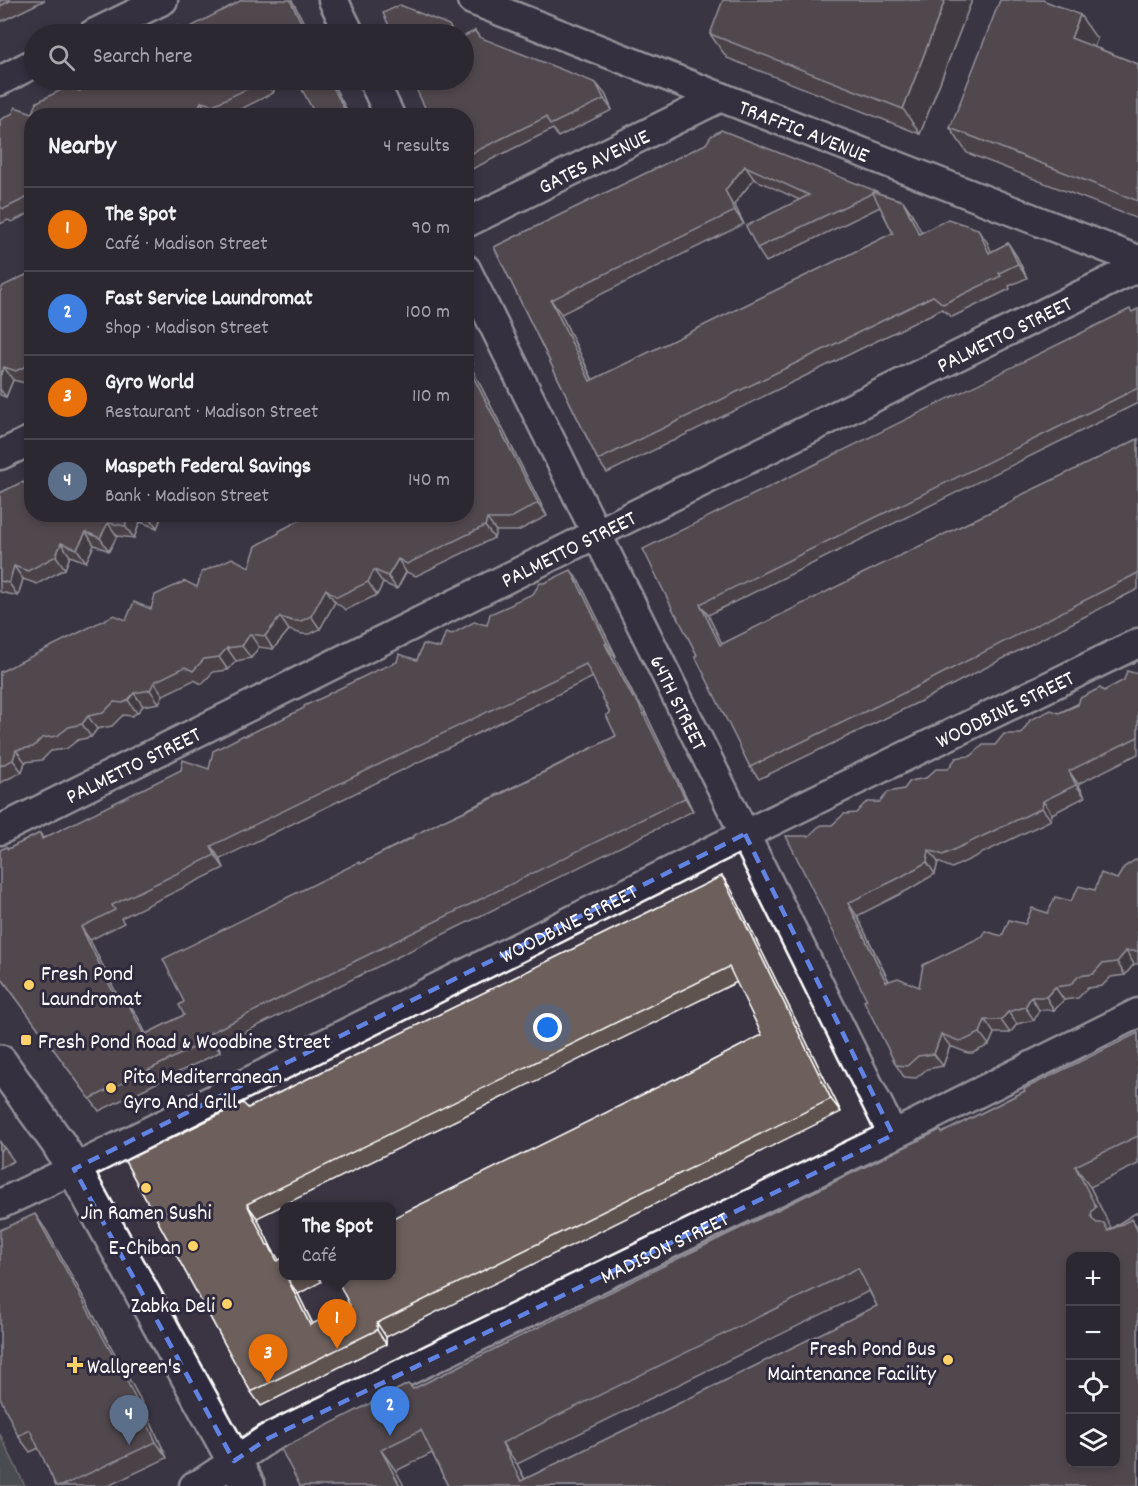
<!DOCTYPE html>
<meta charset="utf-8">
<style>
:root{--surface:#2c2832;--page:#38343e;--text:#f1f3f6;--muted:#a6a6ac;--line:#48444d;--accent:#1a73e8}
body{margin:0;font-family:Dekko,sans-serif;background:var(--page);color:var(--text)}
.controls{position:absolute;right:18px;bottom:18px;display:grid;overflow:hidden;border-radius:12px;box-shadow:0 3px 9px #0003}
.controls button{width:54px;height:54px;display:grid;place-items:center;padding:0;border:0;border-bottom:2px solid var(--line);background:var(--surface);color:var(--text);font:30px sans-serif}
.you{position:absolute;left:548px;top:1028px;width:21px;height:21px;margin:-15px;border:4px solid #fff;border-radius:50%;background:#1a73e8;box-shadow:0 0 0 9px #1a73e833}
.badge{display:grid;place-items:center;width:39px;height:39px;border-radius:50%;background:var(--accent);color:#fff;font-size:20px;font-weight:700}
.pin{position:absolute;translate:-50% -50px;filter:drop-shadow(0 2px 3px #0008)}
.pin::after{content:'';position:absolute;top:32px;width:21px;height:18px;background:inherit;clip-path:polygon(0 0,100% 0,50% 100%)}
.popup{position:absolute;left:279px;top:1202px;width:117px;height:78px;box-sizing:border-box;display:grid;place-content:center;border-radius:12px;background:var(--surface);filter:drop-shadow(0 2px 4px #0005);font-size:20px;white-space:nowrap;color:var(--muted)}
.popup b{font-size:22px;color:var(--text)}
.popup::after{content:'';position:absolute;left:50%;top:100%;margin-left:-12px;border:12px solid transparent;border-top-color:var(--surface)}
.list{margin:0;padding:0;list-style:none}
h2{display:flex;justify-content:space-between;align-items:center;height:78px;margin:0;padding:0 24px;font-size:26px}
h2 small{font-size:20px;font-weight:400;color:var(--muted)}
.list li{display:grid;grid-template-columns:39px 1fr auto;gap:18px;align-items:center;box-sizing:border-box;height:84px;padding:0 24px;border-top:2px solid var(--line)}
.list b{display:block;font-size:22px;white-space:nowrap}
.list p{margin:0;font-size:20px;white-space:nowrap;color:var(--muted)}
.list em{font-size:20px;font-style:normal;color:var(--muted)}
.icon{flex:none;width:33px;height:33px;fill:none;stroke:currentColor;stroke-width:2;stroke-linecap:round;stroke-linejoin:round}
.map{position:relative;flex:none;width:1138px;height:1486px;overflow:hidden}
.search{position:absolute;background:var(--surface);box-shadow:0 3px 9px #0003;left:24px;top:24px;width:450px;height:66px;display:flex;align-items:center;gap:15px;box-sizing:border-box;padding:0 21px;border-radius:33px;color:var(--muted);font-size:22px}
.panel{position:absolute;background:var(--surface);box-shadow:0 3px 9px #0003;left:24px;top:108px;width:450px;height:414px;border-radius:24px}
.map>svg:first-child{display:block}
</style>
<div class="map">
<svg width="1138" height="1486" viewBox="0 0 1138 1486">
<rect width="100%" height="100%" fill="#3b3543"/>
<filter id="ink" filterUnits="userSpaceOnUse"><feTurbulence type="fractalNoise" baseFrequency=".0167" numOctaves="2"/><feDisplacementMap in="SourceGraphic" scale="12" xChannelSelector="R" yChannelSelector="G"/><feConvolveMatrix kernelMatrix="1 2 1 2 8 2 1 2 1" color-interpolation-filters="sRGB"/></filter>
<g filter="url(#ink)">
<path fill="#5c695e" stroke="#aeb4ae" stroke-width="1.5" d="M0,1434L25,1486H0Z"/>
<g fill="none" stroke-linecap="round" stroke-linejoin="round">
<g stroke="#fff" stroke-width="18">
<path id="lane" d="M1119,1233L1138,1221"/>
</g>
<g stroke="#fff" stroke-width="33">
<g id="street">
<path d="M333,0L350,34"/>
<path id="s1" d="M472,0L1138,260"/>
<path d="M93,34L163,0"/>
<path d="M373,80L390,116"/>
<path d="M0,81L34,63"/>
<path id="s2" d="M466,223L721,97"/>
<path id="s3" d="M466,269L893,1135"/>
<path d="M0,455L32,440"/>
<path id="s4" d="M0,830L622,521L1138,267"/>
<path id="s5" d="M0,1204L74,1169L719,847L1138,643"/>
<path id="s6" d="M194,1486L203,1482L269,1438L893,1135L1138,1013"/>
</g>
</g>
<g stroke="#fff" stroke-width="38">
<path id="secondary" d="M0,1062L58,1143L74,1169L248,1486"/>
</g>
<use href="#lane" stroke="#2f2a3d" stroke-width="14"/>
<use href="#street" stroke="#2f2a3d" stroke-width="28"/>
<use href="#secondary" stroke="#2f2a3d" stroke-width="33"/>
</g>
<g fill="#5e534f" stroke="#fff" stroke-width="1.5" fill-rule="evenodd">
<path d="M0,0H45L0,22Z"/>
<path d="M972,0L920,134L727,58L710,34Z"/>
<path d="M475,31L480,38L605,94L612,110L558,137L553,129L466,172V116Z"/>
<path d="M1097,39L1094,47L1138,64V219L967,153L950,128Z"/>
<path d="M279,80L273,93L227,116L210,115V116H32V212L12,222L8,220L0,224V120L33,113L80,91Z"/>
<path d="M706,144L876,191L878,193L903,201L912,214L921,233L987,242L991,252L1008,243L1017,257L1027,278L1009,286L1010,289L952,317L942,309L607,473L598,460L494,247ZM754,179L800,200L757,248L766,262L880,207L893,233L593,380L561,314L744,224L734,204Z"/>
<path d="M32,272V380L25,383L13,380L6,397L0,395V292Z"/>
<path d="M1138,309V403L708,615L722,644L1138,439V589L923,700L759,779L750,767L697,655L681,622L675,614L1132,312Z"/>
<path d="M466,351L473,364L470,365L547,516L518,531H496L494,538L416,576L406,572L397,589L383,583L377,595L346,610L335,602L320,629L310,634H302L289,630L273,649L259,647L251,658L236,661L228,670L213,672L202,684L194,680L163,695L159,703L143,706L137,713L132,716L123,715L112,726L97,729L91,737L78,740L66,749L51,751L42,760L25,762L22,772L0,783V672L126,620L197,587L249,567L466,514L471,426L466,418Z"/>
<path d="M23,483L32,514H168L161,518L157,528L140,522L134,538L117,536L109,551L94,545L86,562L70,556L65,569L37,584L23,579L18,596L0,592V493Z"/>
<path d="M544,583H580L616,656H614L635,698L644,710L693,811L219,1045L220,1052L99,1111L0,976L8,849L40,833L43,838L209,769L245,736L417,660L440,648L452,634L487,625L513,604L533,594ZM593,677L610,713L616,736L444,821L360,864L184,1002V1015L146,1034L136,1014L127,1001L126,1002L119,999L90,940L124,923L121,918L224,868L220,859Z"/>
<path d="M1138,674V754L1078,784L1085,797L1052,814L1051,820L952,868L938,862L935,874L908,890L857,916L889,981L919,987L1002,936L1117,879L1138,858V964H1134L1125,975L1111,977L1102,986L1088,988L1078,998L1064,1000L1054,1010H1039L1034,1020L1017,1024L1010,1033H994L989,1045L973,1053H968L950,1046L943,1066L927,1069L916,1078L904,1077L896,1065L867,1000L809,836L880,802L926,778L948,769L971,756L1021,734L1059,713Z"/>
<path d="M722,876L731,889L841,1112L386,1337V1344L261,1406L251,1392L125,1161L248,1108ZM737,982L762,1035L675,1080L350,1306L313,1324L298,1294L321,1282L318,1275H283L272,1249L257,1218Z"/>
<path d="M1138,1033V1164L1090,1187L1111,1228L1109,1231L1132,1219L1138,1228V1486H448L432,1453L396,1471L300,1486L413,1389L940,1130L942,1133ZM869,1291L877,1306L525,1479L517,1464Z"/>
<path d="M0,1142L14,1161L0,1168Z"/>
<path d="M46,1230L139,1397L167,1458L108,1486H56L39,1448L30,1452L18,1436Z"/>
</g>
<g fill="#4c4340" stroke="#fff" stroke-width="1.5">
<path d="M290,0H292L310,34H307Z"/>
<path d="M945,0H972L920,134L903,109Z"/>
<path d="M1080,15L1097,39L1088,63L1071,38Z"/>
<path d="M265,80H279L273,93L264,81Z"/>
<path d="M329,80H331L350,116H348Z"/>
<path d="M596,83L605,94L612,110L604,99Z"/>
<path d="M201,102L210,115V116H197L196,114Z"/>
<path d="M745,166L754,179L734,204L744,224L735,211L725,190Z"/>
<path d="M903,201L912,214L929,247L919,234Z"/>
<path d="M978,229L987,242L998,266L989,253Z"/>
<path d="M1008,243L1017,257L1027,278L1018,264Z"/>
<path d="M551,300L561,314L599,394L590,381Z"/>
<path d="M466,351L473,364L466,355Z"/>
<path d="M466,360L470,365L547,516L538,503L466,363Z"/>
<path d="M4,367L13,380L6,397L0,389V376Z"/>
<path d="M129,514H135L140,522L134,538L125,526Z"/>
<path d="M148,514H158L161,518L157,528Z"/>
<path d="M487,519L496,531L494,538L485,526Z"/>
<path d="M108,523L117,536L109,551L100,538Z"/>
<path d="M86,532L94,545L86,562L77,549Z"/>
<path d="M61,543L70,556L65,569L56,556Z"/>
<path d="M398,559L406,572L397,589L388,576Z"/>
<path d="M14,566L23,579L18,596L9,583Z"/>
<path d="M374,570L383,583L377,595L368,582Z"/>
<path d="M571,570L580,583L616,656L607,643Z"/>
<path d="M326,589L335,602L320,629L311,616Z"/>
<path d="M700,604L708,615L728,656L720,645Z"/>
<path d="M280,617L289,630L273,649L265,636Z"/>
<path d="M250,634L259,647L251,658L242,646Z"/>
<path d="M605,644L614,656L635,698L644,710L693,811L685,798Z"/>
<path d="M227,648L236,661L228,670L219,657Z"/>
<path d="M154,682L163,695L159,703L150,690Z"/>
<path d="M134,693L143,706L137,713L128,700Z"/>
<path d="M88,716L97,729L91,737L82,724Z"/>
<path d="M16,750L25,762L22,772L13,760Z"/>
<path d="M1069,771L1078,784L1085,797L1076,785Z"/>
<path d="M1043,801L1052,814L1051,820L1042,808Z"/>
<path d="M211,846L220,859L224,868L215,855Z"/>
<path d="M929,850L938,862L935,874L927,862Z"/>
<path d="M722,876L731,889L841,1112L831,1099Z"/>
<path d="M848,903L857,916L895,995L886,982Z"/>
<path d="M81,927L90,940L126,1013L117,1000Z"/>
<path d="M1126,951L1134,964L1125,975L1117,962Z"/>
<path d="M1055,987L1064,1000L1054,1010L1046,997Z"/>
<path d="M1031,997L1039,1010L1034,1020L1025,1007Z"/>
<path d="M127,1001L136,1014L153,1048L144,1035Z"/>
<path d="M1008,1012L1017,1024L1010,1033L1001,1020Z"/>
<path d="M985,1020L994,1033L989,1045L980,1033Z"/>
<path d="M210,1033L219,1045L220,1052L211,1039Z"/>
<path d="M941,1034L950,1046L943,1066L934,1054Z"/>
<path d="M1075,1166L1090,1187L1111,1228L1109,1230L1119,1244L1093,1220Z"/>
<path d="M247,1204L257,1218L272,1249L278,1258L283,1270L267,1245Z"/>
<path d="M35,1214L46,1230L139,1397L167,1458L156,1442Z"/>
<path d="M288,1280L298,1294L320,1339L310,1325Z"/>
<path d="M377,1323L386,1337V1344L377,1330Z"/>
<path d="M502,1443L517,1464L528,1486L521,1481Z"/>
<path d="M381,1450L396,1471L404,1486H400Z"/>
</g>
<g fill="#6d605c" stroke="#fff" stroke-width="1.5" fill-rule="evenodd">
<path d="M0,0H12L0,6Z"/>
<path d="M242,0H290L307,34H176L178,26L185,30Z"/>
<path d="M723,0H945L903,109L710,34Z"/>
<path d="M1000,0H1043L1080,15L1071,38L1138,64V201L950,128Z"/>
<path d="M400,5L449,25L454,34H393L383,13Z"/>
<path d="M475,31L479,37L596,83L604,99L550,125L546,117L466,156V116H429L412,80H464V36Z"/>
<path d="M84,80H265L264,81L213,105L201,102L196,114L193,116H32V195L4,209L0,207V120L13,113L15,107L33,113L37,102L67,87L80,91Z"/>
<path d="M297,80H329L348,116H316Z"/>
<path d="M721,130L876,191L874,192L903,201L919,234L948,219L978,229L989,253L1008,243L1018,264L999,273L1001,276L943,304L933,296L598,460L494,247L706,144L711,136ZM745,166L809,195L746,226L757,248L873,193L893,233L590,381L551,300L735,211L725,190Z"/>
<path d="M32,272V363L16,371L4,367L0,376V292L3,286Z"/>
<path d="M1130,309L1132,312L1138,309V388L700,604L720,645L864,573L1015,500V498L1138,439V573L914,688L750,767L695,656L697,655L676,614H675L643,549Z"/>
<path d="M466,363L538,503L509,519H487L485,526L407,564L398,559L388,576L374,570L368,582L337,597L326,589L311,616L301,621H293L280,617L265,636L250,634L242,646L227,648L219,657L204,659L193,671L185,667L154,682L150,690L134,693L128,700L123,703L114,702L103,713L88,716L82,724L69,727L57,736L42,738L33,747L16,750L13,760L0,766V672L114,615L126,620L134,602L151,609L155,595L185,581L197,587L202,572L232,558L249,567L256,546L279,533V531L312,514H466V438L471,426L466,418Z"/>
<path d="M32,478V514H129L125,526L108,523L100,538L86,532L77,549L61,543L56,556L28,571L14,566L9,583L0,581V493L22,482L23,483Z"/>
<path d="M571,570L607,643L605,644L633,698L635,697L685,798L210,1033L211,1039L90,1099L0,976V850L6,847L8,849L40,833L42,839L181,770L183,760L209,769L213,751L244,735L245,736L266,726H268L304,708V706L328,695V694L375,671L397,662L399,654L417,660L423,644L440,648L446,632L452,634L474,622L487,625L490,614L513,604L514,602L533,594L540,583H544ZM586,664L610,713L606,715L616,736L487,801L443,821V820L413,836L414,837L360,864L359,862L163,959L184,1002L179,1005L184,1015L144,1035L127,1001L125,1003L122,997L117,1000L81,927L115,910L112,905L215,855L211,846Z"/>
<path d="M1127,671L1138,674V737L1069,771L1076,785L1043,801L1042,808L943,855L929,850L927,862L899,878L848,903L886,982L898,978L919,987L923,965L983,936L985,931L1002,936L1009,920L1025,924L1032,908L1048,913L1055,897L1071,901L1079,886L1095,890L1101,873L1117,879L1124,867L1138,858V951H1126L1117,962L1102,964L1093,974L1079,976L1070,985L1055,987L1046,997H1031L1025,1007L1008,1012L1001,1020H985L980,1033L965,1040L959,1041L941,1034L934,1054L918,1056L907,1066L896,1065L864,1001L867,1000L786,836H809L818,827L822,825H832L844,814L856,813L864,804L868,802H880L888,792L904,789L910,781L926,778L936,769H948L956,758L961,757L971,756L983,745H995L1004,734H1021L1030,720L1051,710L1059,713L1078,705L1080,698L1100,688L1104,691L1124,680Z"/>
<path d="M722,876L831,1099L377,1323V1330L251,1392L125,1161L243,1103L248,1108ZM729,967L762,1035L675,1080L674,1079L391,1219V1275H335L350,1306L310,1325L288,1280L298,1275H283V1258L277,1261L269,1245H267L247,1204Z"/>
<path d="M1138,1033V1136L1075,1166L1096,1207L1092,1211L1091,1216L1093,1220L1097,1223H1104L1108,1231L1132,1219L1138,1232V1486H448L421,1430L381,1450L400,1486H300L281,1449L408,1384L413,1389L940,1130L942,1133L1025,1091L1024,1089ZM1071,1257H1116V1464H1071ZM858,1268L877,1306L521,1481L502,1443Z"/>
<path d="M0,1142L4,1149L0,1151Z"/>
<path d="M35,1214L127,1381L156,1442L62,1486H56L30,1430L18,1436L0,1397V1230Z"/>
</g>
</g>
<path d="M0 0H1138V1486H0ZM745,834L893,1135L269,1438L234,1461L74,1169Z" fill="#3b3543" fill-opacity=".55" fill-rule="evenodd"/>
<path fill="none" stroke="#6183e4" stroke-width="4.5" stroke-dasharray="12 8" stroke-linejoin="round" d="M745,834L893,1135L269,1438L234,1461L74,1169Z"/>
<g fill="#ffd166" stroke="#2f2a3d" stroke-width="2">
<circle cx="29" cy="985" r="6"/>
<rect x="20" y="1034" width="12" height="12" rx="3"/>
<circle cx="111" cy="1088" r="6"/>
<circle cx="146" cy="1188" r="6"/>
<circle cx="193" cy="1246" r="6"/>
<circle cx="227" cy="1304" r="6"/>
<circle cx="948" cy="1360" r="6"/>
<path d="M72 1356h6v6h6v6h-6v6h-6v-6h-6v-6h6z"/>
</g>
<g text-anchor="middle" stroke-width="6" stroke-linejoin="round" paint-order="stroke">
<g font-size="22" fill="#fff" stroke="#2f2a3d">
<text dy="8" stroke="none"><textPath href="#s1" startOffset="357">TRAFFIC AVENUE</textPath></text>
<text dy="8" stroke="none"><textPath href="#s2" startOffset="142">GATES AVENUE</textPath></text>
<text dy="8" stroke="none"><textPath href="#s4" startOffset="1120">PALMETTO STREET</textPath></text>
<text dy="8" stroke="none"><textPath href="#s4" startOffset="634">PALMETTO STREET</textPath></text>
<text dy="8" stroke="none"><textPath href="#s3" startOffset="483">64TH STREET</textPath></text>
<text dy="8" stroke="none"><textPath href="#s5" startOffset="1120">WOODBINE STREET</textPath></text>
<text dy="8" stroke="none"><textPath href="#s4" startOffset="148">PALMETTO STREET</textPath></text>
<text dy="8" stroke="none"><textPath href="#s5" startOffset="634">WOODBINE STREET</textPath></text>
<text dy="8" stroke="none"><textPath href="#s6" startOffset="528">MADISON STREET</textPath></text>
</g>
<g font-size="22" fill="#fff" stroke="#2f2a3d" text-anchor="start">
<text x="41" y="980">Fresh Pond<tspan x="41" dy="25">Laundromat</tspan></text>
<text x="38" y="1048">Fresh Pond Road &amp; Woodbine Street</text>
<text x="123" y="1083">Pita Mediterranean<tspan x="123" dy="25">Gyro And Grill</tspan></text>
<text x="146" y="1219" text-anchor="middle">Jin Ramen Sushi</text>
<text x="181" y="1254" text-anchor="end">E-Chiban</text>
<text x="215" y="1312" text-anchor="end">Zabka Deli</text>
<text x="936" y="1355" text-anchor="end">Fresh Pond Bus<tspan x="936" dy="25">Maintenance Facility</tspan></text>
<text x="87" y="1373">Wallgreen's</text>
</g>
</g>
</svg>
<div class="controls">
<button>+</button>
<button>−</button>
<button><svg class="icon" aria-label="locate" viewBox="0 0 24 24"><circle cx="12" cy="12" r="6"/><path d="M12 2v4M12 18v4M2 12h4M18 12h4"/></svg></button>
<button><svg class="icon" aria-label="layers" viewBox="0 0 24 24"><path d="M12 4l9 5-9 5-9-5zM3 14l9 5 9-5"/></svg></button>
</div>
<div class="you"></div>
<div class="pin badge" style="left:337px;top:1349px;background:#e8710a">1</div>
<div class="popup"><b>The Spot</b>Café</div>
<div class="pin badge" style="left:390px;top:1436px;background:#3f7fe0">2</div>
<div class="pin badge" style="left:268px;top:1384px;background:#e8710a">3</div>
<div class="pin badge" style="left:129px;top:1445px;background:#5c6f8a">4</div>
<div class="search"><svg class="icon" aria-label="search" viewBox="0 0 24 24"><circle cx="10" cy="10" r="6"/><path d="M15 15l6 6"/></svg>Search here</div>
<section class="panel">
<h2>Nearby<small>4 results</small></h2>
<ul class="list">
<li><span class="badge" style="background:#e8710a">1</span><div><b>The Spot</b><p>Café · Madison Street</p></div><em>90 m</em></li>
<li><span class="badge" style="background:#3f7fe0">2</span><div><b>Fast Service Laundromat</b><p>Shop · Madison Street</p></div><em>100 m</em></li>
<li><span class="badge" style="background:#e8710a">3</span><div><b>Gyro World</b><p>Restaurant · Madison Street</p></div><em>110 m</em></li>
<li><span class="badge" style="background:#5c6f8a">4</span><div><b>Maspeth Federal Savings</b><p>Bank · Madison Street</p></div><em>140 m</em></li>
</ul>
</section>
</div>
